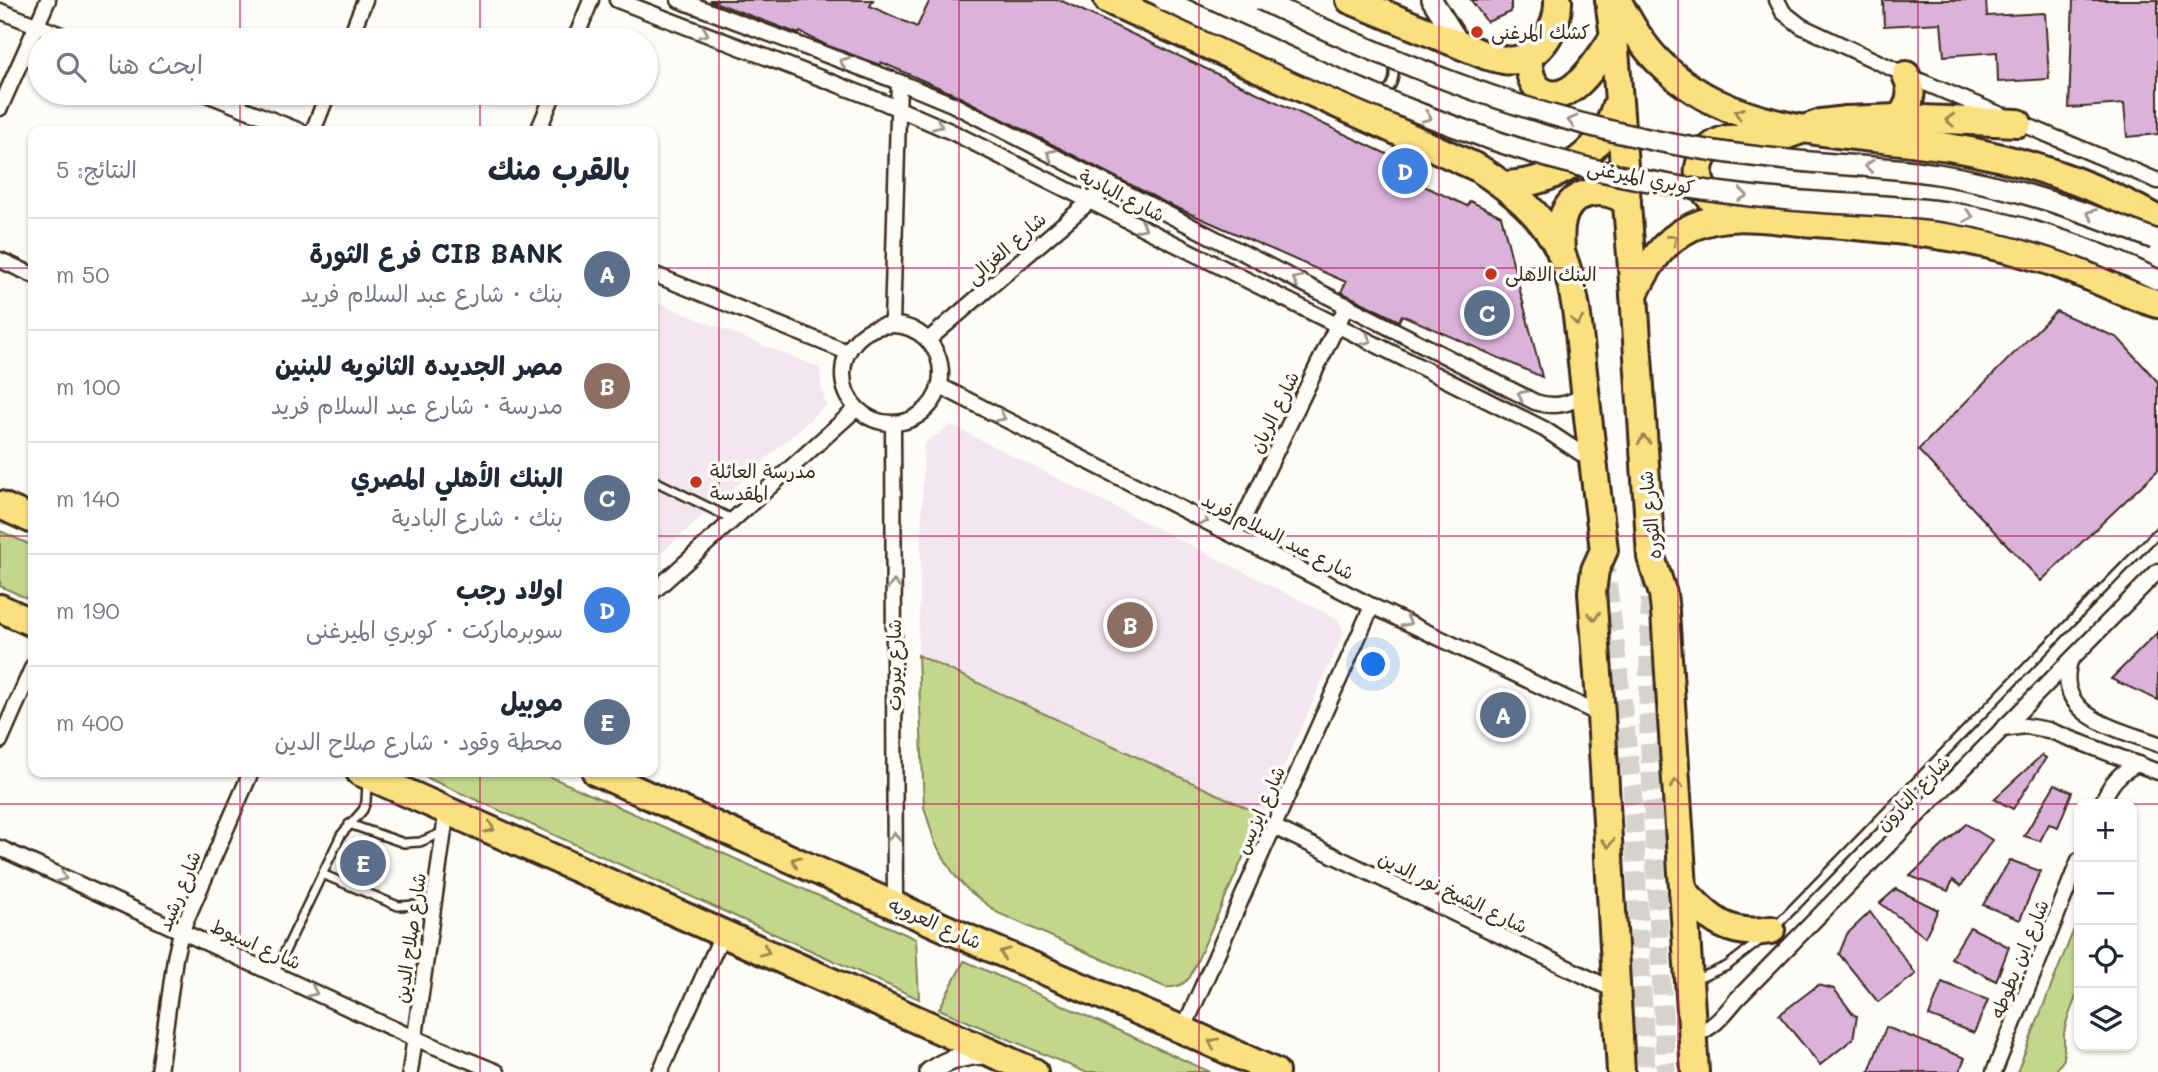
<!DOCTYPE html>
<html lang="ar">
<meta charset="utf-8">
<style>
:root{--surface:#fff;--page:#f2f2f3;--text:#1f2937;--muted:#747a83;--line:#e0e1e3;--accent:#c8321e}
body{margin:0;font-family:Mali,"Playpen Sans Arabic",sans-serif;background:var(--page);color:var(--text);direction:rtl}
.controls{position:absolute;right:21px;bottom:21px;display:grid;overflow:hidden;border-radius:14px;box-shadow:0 2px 5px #0004}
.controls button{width:63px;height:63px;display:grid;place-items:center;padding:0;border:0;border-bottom:2px solid var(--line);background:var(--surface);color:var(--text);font:35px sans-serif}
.you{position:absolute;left:1374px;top:665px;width:24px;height:24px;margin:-18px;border:5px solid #fff;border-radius:50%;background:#1a73e8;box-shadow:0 0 0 10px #1a73e833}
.badge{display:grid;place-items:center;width:46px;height:46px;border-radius:50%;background:var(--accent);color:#fff;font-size:23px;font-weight:700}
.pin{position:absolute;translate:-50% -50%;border:4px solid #fff;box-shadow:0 2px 7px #0006}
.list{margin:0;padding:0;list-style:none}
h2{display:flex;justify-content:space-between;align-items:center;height:91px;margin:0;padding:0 28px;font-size:30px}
h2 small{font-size:23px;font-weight:400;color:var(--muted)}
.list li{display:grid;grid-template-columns:46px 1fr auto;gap:21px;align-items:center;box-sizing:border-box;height:112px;padding:0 28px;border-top:2px solid var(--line)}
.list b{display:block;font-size:26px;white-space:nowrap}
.list p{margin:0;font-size:23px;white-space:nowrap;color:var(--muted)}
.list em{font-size:23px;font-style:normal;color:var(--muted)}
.icon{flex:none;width:38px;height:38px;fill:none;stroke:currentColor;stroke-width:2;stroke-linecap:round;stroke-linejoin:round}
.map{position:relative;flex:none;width:2158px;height:1072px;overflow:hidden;direction:ltr}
.search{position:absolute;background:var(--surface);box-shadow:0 2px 5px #0004;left:28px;top:28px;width:630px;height:77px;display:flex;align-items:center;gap:18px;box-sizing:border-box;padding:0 24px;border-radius:38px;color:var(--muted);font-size:26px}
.panel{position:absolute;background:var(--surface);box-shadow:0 2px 5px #0004;left:28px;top:126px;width:630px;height:651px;border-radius:14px;direction:rtl}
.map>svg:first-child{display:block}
</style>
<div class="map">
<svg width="2158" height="1072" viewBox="0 0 2158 1072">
<rect width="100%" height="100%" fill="#fdfcf7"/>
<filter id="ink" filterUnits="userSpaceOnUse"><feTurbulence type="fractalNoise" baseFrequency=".0143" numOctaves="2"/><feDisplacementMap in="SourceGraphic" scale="14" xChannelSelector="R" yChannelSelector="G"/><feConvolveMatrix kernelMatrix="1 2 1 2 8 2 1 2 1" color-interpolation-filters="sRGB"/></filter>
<g filter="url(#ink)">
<g fill="#f3e6ee">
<path d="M653,301L820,368L821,387L826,405L653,560Z"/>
<path d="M951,425L1338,619L1344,632L1262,815L918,655L924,444Z"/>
</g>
<g fill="#c3d78c" stroke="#7f8055" stroke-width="2">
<path d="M0,531L33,546V601L0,586Z"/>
<path d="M918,655L1262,815L1190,977C1183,985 1176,988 1165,987L998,913L968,890L955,876L935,843L924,807Z"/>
<path d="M414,772H540L916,939L919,999Z"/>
<path d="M2074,929L2079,931V989L2067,1020L2064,1033V1059L2055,1072H2017Z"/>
<path d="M964,961H965L1210,1072H1085L939,1009Z"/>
</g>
<g fill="#dbb2d9" stroke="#3b2a1e" stroke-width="2">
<path d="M709,0H873L870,6L917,27L930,0H1060L1391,156L1385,168L1467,206L1470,201L1501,216L1542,377L1402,315L1399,321L1341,292L1346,282L1166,203L956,95L881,62L880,65L826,45L800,32L799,34Z"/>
<path d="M1471,0H1511V12L1487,22Z"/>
<path d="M1883,0H1986L1987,16L2045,13L2049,79L1998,82L1997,52L1944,56L1941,23L1884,26Z"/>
<path d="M2073,0H2158V134L2127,137L2124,104L2069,108Z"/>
<path d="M2056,311L2118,338L2158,382V470L2041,581L1918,450Z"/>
<path d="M2158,632V700L2111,679Z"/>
<path d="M2042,755L2046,758L2013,809L1994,799Z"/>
<path d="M2055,784L2072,792L2058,827L2049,824L2040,841L2024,836Z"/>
<path d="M1966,824L1992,840L1961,886L1953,880L1948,891L1910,876Z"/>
<path d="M2010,860L2040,871L2020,920L1983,905Z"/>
<path d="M1896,889L1938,910L1925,937L1880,903Z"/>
<path d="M1870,912L1916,974L1878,1002L1839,954L1847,934Z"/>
<path d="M1970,927L2009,947L1996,981L1951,958Z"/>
<path d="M1942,982L1988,1000L1974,1033L1929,1016Z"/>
<path d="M1818,985L1834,989L1854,1015L1857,1016L1853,1039L1820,1065L1779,1015Z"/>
<path d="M1886,1027L1965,1058L1959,1072H1869Z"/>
</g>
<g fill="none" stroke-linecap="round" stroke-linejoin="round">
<g stroke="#d6d2cc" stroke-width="19" stroke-dasharray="19 10" stroke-linecap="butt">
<path d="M1604,555L1632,783L1646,1072"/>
<path d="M1651,570L1648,713L1666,1072"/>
</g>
<g stroke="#3b2a1e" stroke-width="12">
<g id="lane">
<path d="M1325,84L1359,99L1366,100"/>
<path d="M1381,96C1393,88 1397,75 1392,61"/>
<path d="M653,480L732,519"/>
<path d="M349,824L404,843L420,842L444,832"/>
<path d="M322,874L398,906L417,905L435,897"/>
<path d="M1776,926L2158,532"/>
<path d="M274,974L341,835L363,810L366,802L367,782"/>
<path d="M1695,980L1727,966L1762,939"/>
</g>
</g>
<g stroke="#3b2a1e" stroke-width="19">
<g id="street">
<path d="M617,0L883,102L952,132L1544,429L1582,454L1593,460"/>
<path d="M679,0L899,82L952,104L1535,402C1554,408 1569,405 1585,394"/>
<path d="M1777,0L1783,12L1801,26L1906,75L2158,181"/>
<path d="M0,11L74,40"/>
<path d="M349,40L365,0"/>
<path d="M575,40L591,0"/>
<path d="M204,93L300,131"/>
<path d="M0,108L48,0"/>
<path d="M313,131L328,93"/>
<path d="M538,131L554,93"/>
<path d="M0,260L33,275"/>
<path d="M653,274L847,352"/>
<path d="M892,324L899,82"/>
<circle cx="892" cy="374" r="49"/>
<path d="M928,340L1110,184"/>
<path d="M940,386L1372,606L1601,715"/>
<path d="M893,424L895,905"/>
<path d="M1235,536L1347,305"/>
<path d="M653,592L856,409"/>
<path d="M2070,661C2053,717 2119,729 2158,744"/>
<path d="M2002,729L2025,726L2048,730L2158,772"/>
<path d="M0,741L33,666"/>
<path d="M2102,804C2109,785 2119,772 2138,764"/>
<path d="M1274,827L1616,991"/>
<path d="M0,848L407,1035L497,1072"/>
<path d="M1183,1030L1372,606"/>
<path d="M1692,1036C1713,1029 1723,1016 1737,999L2158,571"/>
<path d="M159,1072L175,958L181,932L251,772"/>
<path d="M410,1072L447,809"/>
<path d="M660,1072L723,933"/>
<path d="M1994,1072L2079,860"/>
</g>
</g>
<g stroke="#3b2a1e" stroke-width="24">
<g id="secondary">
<path d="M1432,0L1460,44"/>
<path d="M2139,271L2158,280"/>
<path d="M930,1072C949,1058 968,1054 991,1054"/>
</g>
</g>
<g stroke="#3b2a1e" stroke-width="32">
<g id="highway">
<path d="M1108,0L1478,168C1511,189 1546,217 1562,255C1578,294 1579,339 1584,381C1590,437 1597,494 1604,550L1595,570L1592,592L1601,715L1621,1072"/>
<path d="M1350,0L1487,56C1496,58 1506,62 1515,60C1542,56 1559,25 1558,0"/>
<path d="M1609,0L1614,37L1634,294L1651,557L1663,594L1665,612L1695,1072"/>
<path d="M1617,0C1629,21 1641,44 1658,61C1734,139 1849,131 1948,147C2021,159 2093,183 2158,220"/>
<path d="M1528,56C1529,70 1530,87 1546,93C1574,104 1600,56 1614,37"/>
<path d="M1899,118C1911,105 1914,91 1906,75"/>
<path d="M1504,185C1553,183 1600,158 1615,108"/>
<path d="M1721,207C1714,201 1705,194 1702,186C1692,164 1707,144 1728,139L1779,138L1821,123L1846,120L1899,118L2018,123"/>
<path d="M1561,254C1561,243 1559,231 1562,221C1569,189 1605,185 1627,202"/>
<path d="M1634,294C1648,266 1662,241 1692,227C1726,211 1766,219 1802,222C1888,228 1967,234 2049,261C2086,273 2122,294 2158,304"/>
<path d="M0,505L33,520"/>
<path d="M0,608L33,623"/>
<path d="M360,772L1034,1072"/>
<path d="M596,772L972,940L1183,1030L1275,1072"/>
<path d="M1683,890C1710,920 1729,937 1771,930"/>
</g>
</g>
<use href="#lane" stroke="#fdfcf7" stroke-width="7"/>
<use href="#street" stroke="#fdfcf7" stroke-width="14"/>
<use href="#secondary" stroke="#fdfcf7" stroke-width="19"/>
<use href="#highway" stroke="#fbe080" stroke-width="26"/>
<g stroke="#3b2a1e" stroke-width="24" stroke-linecap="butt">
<g id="secondary-bridge">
<path d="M1164,0C1319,71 1473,148 1643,180C1700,191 1758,198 1816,202C1861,205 1908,206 1953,213C2018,224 2080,243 2139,271"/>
<path d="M1261,0C1384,58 1509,110 1643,138C1702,151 1761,158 1821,163C1860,166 1899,168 1937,174C2013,186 2083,211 2154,239"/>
</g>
</g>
<use href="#secondary-bridge" stroke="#fdfcf7" stroke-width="19"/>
</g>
<defs><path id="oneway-chevron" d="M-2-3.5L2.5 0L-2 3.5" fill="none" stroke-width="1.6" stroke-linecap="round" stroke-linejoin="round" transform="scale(1.75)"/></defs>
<g stroke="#9c938a">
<use href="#oneway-chevron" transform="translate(704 33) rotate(21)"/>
<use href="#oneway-chevron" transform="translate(844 62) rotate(-159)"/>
<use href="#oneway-chevron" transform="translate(1427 117) rotate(21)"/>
<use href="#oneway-chevron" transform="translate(1572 121) rotate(-165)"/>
<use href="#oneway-chevron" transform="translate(938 125) rotate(24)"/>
<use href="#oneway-chevron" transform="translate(1051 154) rotate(-153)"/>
<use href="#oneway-chevron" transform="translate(1869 166) rotate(-175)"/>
<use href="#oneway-chevron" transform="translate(1743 195) rotate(7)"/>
<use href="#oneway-chevron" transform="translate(2091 214) rotate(-159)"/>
<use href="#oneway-chevron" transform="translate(1969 216) rotate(10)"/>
<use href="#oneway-chevron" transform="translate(1142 227) rotate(27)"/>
<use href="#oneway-chevron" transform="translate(1297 280) rotate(-153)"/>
<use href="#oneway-chevron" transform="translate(1367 340) rotate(27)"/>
<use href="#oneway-chevron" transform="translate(1522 395) rotate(-153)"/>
<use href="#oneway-chevron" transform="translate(1001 417) rotate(27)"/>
<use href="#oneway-chevron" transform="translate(1204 520) rotate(27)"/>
<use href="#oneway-chevron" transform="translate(894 585) rotate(-90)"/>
<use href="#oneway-chevron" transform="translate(1407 622) rotate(26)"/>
<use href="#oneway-chevron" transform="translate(894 837) rotate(-90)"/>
<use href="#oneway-chevron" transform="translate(62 877) rotate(25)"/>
<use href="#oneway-chevron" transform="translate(313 992) rotate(25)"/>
</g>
<g stroke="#9b854f">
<use href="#oneway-chevron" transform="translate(1739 113) rotate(-161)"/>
<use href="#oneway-chevron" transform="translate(1950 120) rotate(-178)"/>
<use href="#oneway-chevron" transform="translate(1673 239) rotate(-38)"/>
<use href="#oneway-chevron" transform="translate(1577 321) rotate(84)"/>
<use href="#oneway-chevron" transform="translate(1644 440) rotate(-94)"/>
<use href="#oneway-chevron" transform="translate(1594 616) rotate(86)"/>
<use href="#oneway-chevron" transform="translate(1676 784) rotate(-94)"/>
<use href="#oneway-chevron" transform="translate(490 828) rotate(24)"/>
<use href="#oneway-chevron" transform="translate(1608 843) rotate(87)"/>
<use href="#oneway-chevron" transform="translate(796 861) rotate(-156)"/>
<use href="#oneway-chevron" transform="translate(765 951) rotate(24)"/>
<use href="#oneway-chevron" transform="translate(1004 953) rotate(-157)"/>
<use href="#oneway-chevron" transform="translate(1213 1043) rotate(-155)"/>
</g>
</g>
<path fill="none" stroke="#c2185b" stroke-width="2" stroke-opacity="0.55" d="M240,0V40M480,0V40M719,0V1072M959,0V1072M1199,0V1072M1439,0V1072M1678,0V1072M1918,0V1072M240,93V131M480,93V131M0,268H33M653,268H2158M0,536H33M653,536H2158M240,772V1072M480,772V1072M0,804H2158"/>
<g fill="#c8321e" stroke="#fdfcf7" stroke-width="2.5">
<circle cx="1477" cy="32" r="7"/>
<circle cx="1491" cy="274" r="7"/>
<circle cx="696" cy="482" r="7"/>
</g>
<g text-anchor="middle" stroke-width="7" stroke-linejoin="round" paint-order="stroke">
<g font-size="19" fill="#3b2a1e" stroke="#fdfcf7" text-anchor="start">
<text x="1491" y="39">كشك المرغنى</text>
<text x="1505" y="281">البنك الاهلى</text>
<text x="710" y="478">مدرسة العائلة<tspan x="710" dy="22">المقدسة</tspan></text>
</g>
<g font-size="19" fill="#3b2a1e" stroke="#fdfcf7">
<text transform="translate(1641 177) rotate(11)" y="7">كوبري الميرغنى</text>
<text transform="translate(1122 195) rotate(27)" y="7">شارع البادية</text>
<text transform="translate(1006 248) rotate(-41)" y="7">شارع الغزالى</text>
<text transform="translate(1274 412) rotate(-64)" y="7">شارع الريان</text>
<text transform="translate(1650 515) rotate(-96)" y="7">شارع الثوره</text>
<text transform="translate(1278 536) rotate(27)" y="7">شارع عبد السلام فريد</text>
<text transform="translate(894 665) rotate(-90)" y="7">شارع بيروت</text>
<text transform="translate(1913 793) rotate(-46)" y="7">شارع البارون</text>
<text transform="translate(1260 810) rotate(-66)" y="7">شارع ايزيس</text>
<text transform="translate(179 891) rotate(-68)" y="7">شارع رشيد</text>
<text transform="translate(1453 892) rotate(26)" y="7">شارع الشيخ نور الدين</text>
<text transform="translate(935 923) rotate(24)" y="7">شارع العروبه</text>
<text transform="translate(410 938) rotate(-82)" y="7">شارع صلاح الدين</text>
<text transform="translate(256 944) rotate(24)" y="7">شارع اسيوط</text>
<text transform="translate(2019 959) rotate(-68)" y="7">شارع ابن بطوطه</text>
</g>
</g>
</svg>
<div class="controls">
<button>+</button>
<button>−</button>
<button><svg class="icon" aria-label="locate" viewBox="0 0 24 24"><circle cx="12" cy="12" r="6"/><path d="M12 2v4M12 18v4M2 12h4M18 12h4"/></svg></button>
<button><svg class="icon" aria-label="layers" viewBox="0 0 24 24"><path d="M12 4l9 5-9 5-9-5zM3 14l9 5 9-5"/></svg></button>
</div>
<div class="you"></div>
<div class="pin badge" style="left:1503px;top:715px;background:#5c6f8a">A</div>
<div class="pin badge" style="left:1130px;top:625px;background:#8d6e63">B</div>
<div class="pin badge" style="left:1487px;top:313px;background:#5c6f8a">C</div>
<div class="pin badge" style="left:1405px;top:171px;background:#3f7fe0">D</div>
<div class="pin badge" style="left:363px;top:863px;background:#5c6f8a">E</div>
<div class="search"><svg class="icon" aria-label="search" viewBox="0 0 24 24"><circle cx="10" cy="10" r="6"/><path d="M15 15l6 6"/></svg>ابحث هنا</div>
<section class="panel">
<h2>بالقرب منك<small>النتائج: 5</small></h2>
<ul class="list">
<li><span class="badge" style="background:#5c6f8a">A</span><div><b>CIB BANK فرع الثورة</b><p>بنك · شارع عبد السلام فريد</p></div><em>50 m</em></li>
<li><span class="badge" style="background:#8d6e63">B</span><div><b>مصر الجديده الثانويه للبنين</b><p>مدرسة · شارع عبد السلام فريد</p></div><em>100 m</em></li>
<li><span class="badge" style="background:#5c6f8a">C</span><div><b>البنك الأهلي المصري</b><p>بنك · شارع البادية</p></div><em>140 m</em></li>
<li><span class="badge" style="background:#3f7fe0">D</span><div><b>اولاد رجب</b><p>سوبرماركت · كوبري الميرغنى</p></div><em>190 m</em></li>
<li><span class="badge" style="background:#5c6f8a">E</span><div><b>موبيل</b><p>محطة وقود · شارع صلاح الدين</p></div><em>400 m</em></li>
</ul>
</section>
</div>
